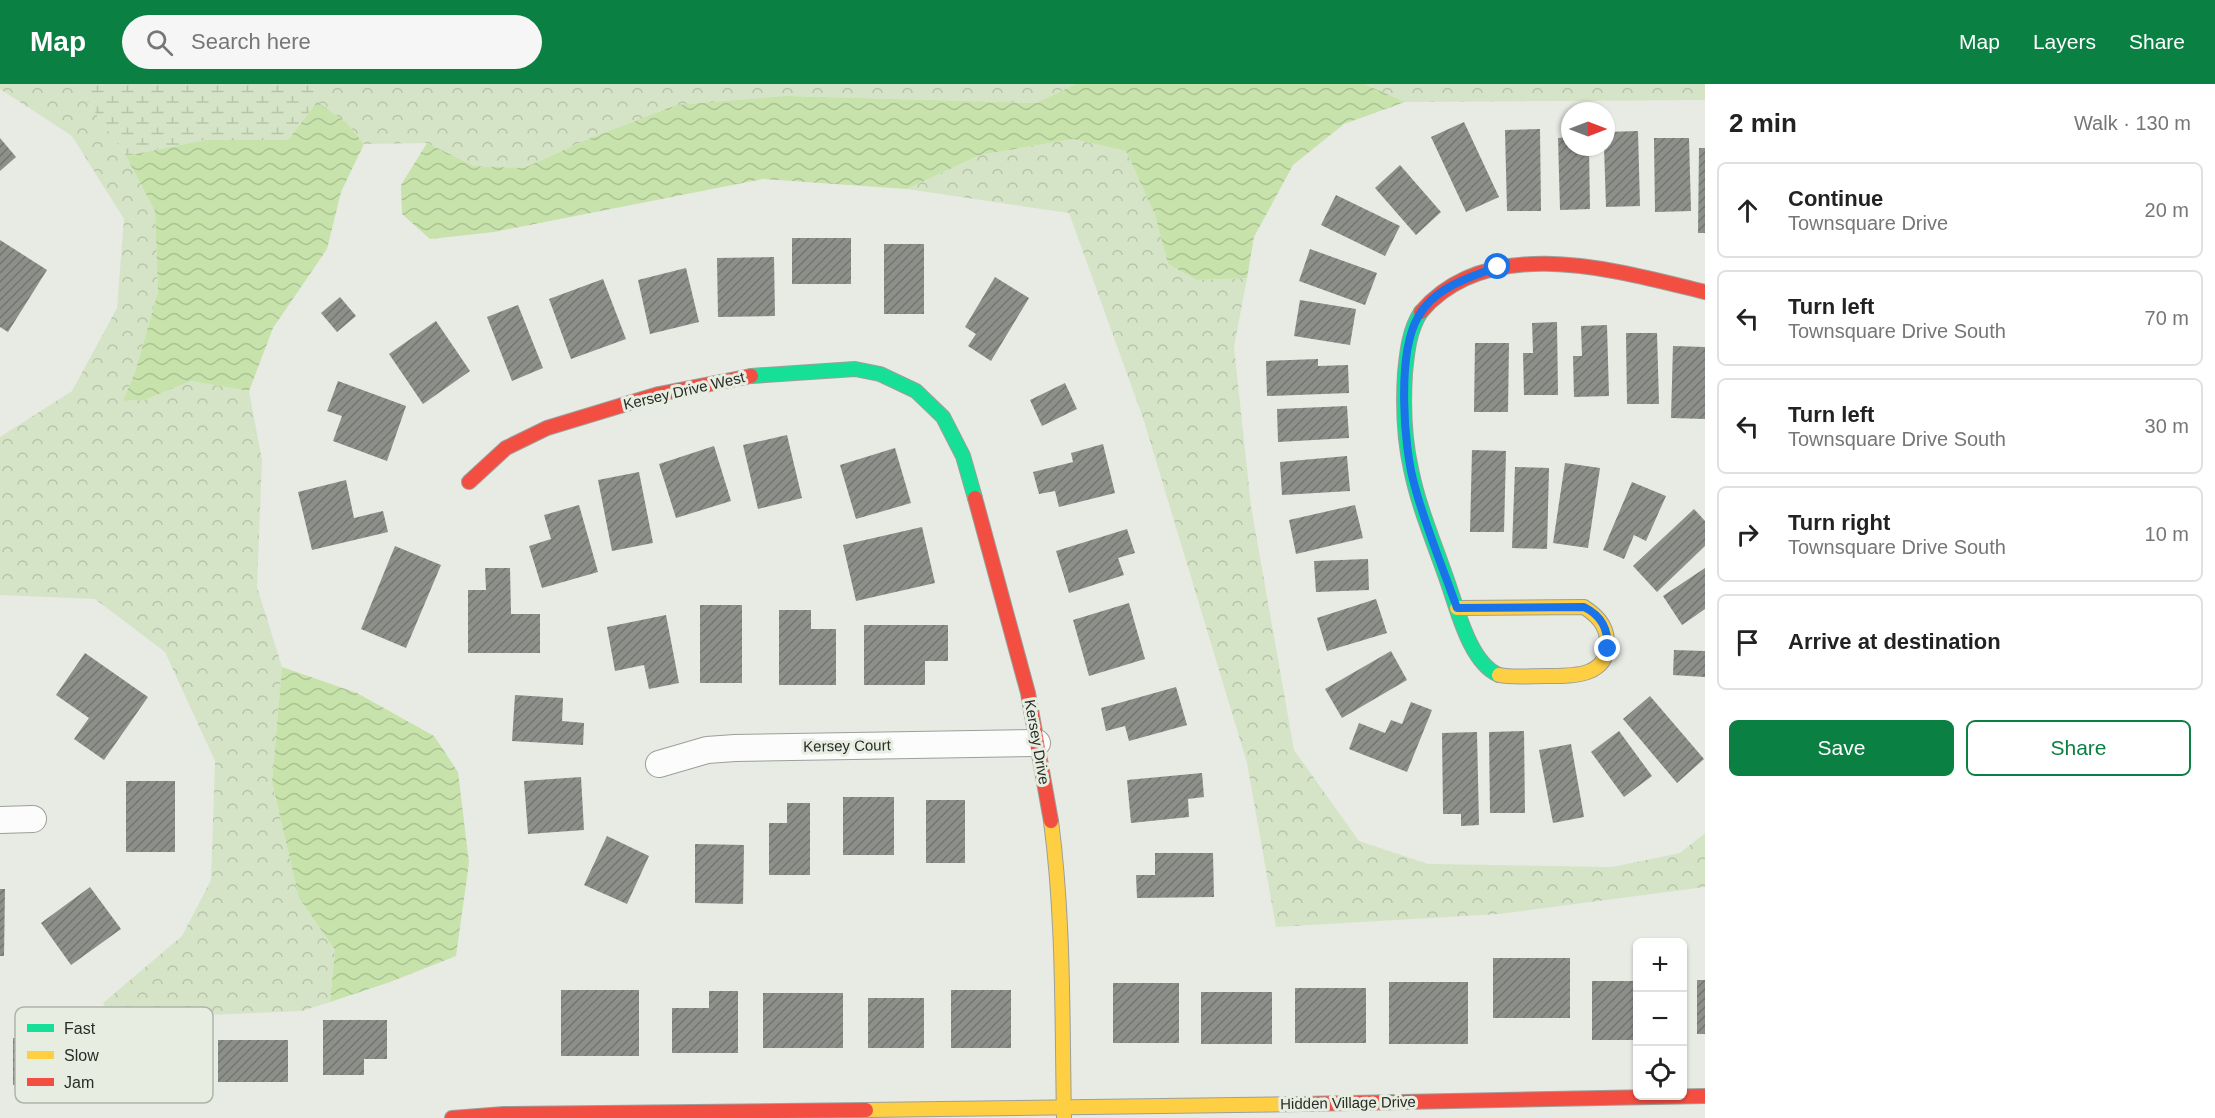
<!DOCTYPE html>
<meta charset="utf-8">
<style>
:root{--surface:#fff;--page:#f6f6f6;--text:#222;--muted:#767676;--line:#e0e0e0;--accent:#0b8043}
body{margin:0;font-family:Arial,sans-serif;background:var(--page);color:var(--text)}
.controls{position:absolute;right:18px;bottom:18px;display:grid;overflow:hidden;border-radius:9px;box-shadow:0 2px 4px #0004}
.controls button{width:54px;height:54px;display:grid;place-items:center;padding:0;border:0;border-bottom:2px solid var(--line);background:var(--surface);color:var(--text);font:30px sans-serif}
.compass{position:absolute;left:1561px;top:18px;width:54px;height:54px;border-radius:50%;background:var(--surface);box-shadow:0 2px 4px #0004;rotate:90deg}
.stop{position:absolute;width:18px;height:18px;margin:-14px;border:4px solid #1a73e8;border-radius:50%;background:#fff}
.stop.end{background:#1a73e8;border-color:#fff;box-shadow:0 2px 6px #0008}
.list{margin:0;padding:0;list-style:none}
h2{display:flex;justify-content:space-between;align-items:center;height:78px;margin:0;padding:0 24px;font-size:26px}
h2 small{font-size:20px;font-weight:400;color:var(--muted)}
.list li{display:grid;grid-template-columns:39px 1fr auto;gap:18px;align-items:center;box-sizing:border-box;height:96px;margin:0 12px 12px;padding:0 12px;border:2px solid var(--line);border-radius:9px}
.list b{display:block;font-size:22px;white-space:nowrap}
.list p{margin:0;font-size:20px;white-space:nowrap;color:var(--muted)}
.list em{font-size:20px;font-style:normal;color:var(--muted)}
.actions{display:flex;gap:12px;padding:18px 24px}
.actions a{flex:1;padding:14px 0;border:2px solid var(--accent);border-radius:9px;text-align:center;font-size:21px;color:var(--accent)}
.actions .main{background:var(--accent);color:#fff}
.icon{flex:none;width:33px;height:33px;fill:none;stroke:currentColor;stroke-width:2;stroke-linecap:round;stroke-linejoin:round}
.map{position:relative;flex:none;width:1705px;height:1034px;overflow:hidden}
header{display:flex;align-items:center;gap:36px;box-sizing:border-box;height:84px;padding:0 30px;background:var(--accent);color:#fff}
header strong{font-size:28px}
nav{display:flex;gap:33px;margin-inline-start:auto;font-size:21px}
.search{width:420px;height:54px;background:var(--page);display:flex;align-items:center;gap:15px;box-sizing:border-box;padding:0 21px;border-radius:33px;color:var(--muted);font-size:22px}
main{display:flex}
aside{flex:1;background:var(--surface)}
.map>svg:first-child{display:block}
</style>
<header>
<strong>Map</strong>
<div class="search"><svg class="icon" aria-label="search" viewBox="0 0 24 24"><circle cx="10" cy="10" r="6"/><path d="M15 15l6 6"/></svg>Search here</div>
<nav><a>Map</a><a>Layers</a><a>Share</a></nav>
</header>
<main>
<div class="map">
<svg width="1705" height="1034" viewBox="0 0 1705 1034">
<defs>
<pattern id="forest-crowns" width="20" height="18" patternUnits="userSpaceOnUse" patternTransform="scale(1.5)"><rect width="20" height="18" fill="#d5e4c6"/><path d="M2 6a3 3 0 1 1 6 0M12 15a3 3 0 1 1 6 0" fill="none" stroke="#b7c4aa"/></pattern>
<pattern id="wetland-marsh" width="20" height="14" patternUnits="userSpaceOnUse" patternTransform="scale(1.5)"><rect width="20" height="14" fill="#d5e4c6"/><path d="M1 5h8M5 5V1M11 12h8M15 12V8" fill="none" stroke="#b7c4aa"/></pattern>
<pattern id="water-waves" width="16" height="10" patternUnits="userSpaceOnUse" patternTransform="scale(1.5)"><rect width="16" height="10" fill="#c7e2ab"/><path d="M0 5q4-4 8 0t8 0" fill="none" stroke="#abc293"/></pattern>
<pattern id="building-hatch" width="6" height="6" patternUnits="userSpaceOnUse" patternTransform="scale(1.5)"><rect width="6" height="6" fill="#8c8f8a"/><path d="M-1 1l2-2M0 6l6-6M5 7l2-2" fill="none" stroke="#737571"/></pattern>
</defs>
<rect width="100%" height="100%" fill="#e7ebe4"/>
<g fill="url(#forest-crowns)">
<path d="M0,0H75L126,72L155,127L158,208L135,288L123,317L144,316L191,297L249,307L262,376L257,503L282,583L272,698L299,814L335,866L330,918L302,927L112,935L103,919L182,852L211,796L215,677L165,568L95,515L0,511V353L72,307L117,224L124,135L72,52L0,5Z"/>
<path d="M312,0H1076L1036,19L787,12L586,56L524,84L474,82L427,59L364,60L347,39L317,18Z"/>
<path d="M1364,0H1705V16L1405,18Z"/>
<path d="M1073,55L1126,67L1155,131L1168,180L1197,196L1247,194L1234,263L1251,422L1294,666L1359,757L1428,780L1612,783L1680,769L1705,749V803L1499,830L1276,843L1247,679L1144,337L1069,129L907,105L980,71Z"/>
</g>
<path fill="url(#wetland-marsh)" d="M75,0H312L317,18L288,56H205L126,72Z"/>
<g fill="url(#water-waves)">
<path d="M1076,0H1364L1405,18L1344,40L1293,81L1254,153L1247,194L1197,196L1168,180L1155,131L1126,67L1073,55L980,71L907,105L763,95L494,148L430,155L402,130L401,101L427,59L474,82L524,84L586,56L677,21L787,12L1036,19Z"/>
<path d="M317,18L347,39L364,60L341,108L327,165L273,244L249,307L191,297L144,316L123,317L135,288L158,208L155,127L126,72L205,56H288Z"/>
<path d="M282,583L357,609L434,652L458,688L469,779L456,872L390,898L330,918L335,866L299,814L272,698Z"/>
</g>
<g fill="url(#building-hatch)">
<path d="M1464,38L1499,113L1466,128L1431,53Z"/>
<path d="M1540,45L1541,127H1507L1505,46Z"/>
<path d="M1638,47L1640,122L1606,123L1604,63H1606V48Z"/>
<path d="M1570,53V63H1589L1590,125L1560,126L1558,54Z"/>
<path d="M0,54L16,73L0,87Z"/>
<path d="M1654,54H1689L1691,127L1655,128Z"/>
<path d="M1699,64H1705V149H1698Z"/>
<path d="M1400,81L1441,128L1416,151L1375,104Z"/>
<path d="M1336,111L1400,142L1385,172L1321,141Z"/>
<rect x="792" y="154" width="59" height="46"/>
<path d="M0,156L47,186L8,248L0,243Z"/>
<rect x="884" y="160" width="40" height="70"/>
<path d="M1310,165L1377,189L1365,221L1299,197Z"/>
<path d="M774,173L775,232L718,233L717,174Z"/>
<path d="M686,184L699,238L650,250L638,196Z"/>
<path d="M995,193L1029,214L991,277L968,262L976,250L965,243Z"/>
<path d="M603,195L626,255L571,275L549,215Z"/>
<path d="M340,213L356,232L337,248L321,229Z"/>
<path d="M1300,216L1356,225L1350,261L1294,252Z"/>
<path d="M518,221L543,284L512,297L487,233Z"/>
<path d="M436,237L470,287L423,320L389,270Z"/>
<path d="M1557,238L1558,311H1524L1523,269H1533L1532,239Z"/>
<path d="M1607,241L1609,312L1574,313L1573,272H1582L1581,242Z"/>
<path d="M1626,249H1657L1659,320H1627Z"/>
<path d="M1475,259H1509L1508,328H1474Z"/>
<path d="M1673,262L1705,263V335L1671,334Z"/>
<path d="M1318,275V282L1348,281L1349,309L1267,312L1266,277Z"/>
<path d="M338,297L406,322L387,377L333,357L342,332L327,327Z"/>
<path d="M1065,299L1077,325L1042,342L1030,316Z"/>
<path d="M1347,322L1349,354L1278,358L1277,325Z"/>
<path d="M787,351L802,414L758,425L743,361Z"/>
<path d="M1103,360L1115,409L1059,423L1055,407L1039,410L1033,388L1073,378L1071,369Z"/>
<path d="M714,362L731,417L676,434L659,380Z"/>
<path d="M895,364L911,419L856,435L840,381Z"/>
<path d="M1472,366L1506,367L1504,448H1470Z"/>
<path d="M1347,372L1350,407L1282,411L1280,378Z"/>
<path d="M1565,379L1600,384L1588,464L1553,459Z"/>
<path d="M1515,383L1549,384L1547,465L1512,464Z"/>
<path d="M639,388L653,459L612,467L598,396Z"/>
<path d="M346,396L354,434L383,427L388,448L312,466L298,408Z"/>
<path d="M1632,398L1666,412L1646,457L1634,451L1624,475L1603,466Z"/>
<path d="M579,421L598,488L542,504L529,462L551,455L544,431Z"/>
<path d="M1355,421L1363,454L1296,470L1289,436Z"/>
<path d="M1694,425L1705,437V462L1657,508L1633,482Z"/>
<path d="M922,443L935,499L856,517L843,461Z"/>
<path d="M1127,445L1135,469L1118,474L1124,491L1069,509L1056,467Z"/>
<path d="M395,462L441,481L406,564L361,545Z"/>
<path d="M1368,475L1369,506L1316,508L1314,477Z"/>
<path d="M485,484H510L511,530H540V569H468V506H486Z"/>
<path d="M1705,484V525L1682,541L1663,512Z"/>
<path d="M1376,515L1387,549L1327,567L1317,534Z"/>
<path d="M1129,519L1145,575L1089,592L1073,536Z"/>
<rect x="700" y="521" width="42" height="78"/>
<path d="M779,526H811V545H836V601H779Z"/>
<path d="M666,531L679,599L649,605L644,581L615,587L607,543Z"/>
<path d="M864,541H948V577H925V601H864Z"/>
<path d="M1674,566L1705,567V593L1673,591Z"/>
<path d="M1391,567L1407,596L1342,634L1325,605Z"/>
<path d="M85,569L148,613L104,676L74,655L89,634L56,611Z"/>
<path d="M1176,603L1187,641L1129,657L1125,642L1106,647L1101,624Z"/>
<path d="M515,611L563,614L562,637L584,639L583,661L512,657Z"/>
<path d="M1650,612L1704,675L1677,699L1623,635Z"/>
<path d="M1411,618L1432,626L1407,688L1349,665L1359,639L1385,649L1391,636L1402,640Z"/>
<path d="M1524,647L1525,729H1490L1489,648Z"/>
<path d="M1619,647L1652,692L1624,713L1591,668Z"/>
<path d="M1477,648L1479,741L1461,742V730H1443L1442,649Z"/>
<path d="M1571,660L1584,733L1553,739L1539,666Z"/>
<path d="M1202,689L1204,713L1188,715L1189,733L1131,739L1127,696Z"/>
<path d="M581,693L584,746L528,750L524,697Z"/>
<rect x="126" y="697" width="49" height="71"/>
<rect x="843" y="713" width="51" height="58"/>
<rect x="926" y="716" width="39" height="63"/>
<path d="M787,719H810V791H769V739H787Z"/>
<path d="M607,752L649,772L627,820L584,801Z"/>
<path d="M695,760L744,761L743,820L695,819Z"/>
<path d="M1155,769H1213L1214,813L1137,814L1136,791H1155Z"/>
<path d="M90,803L121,845L71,881L41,839Z"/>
<path d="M0,805H5L4,872H0Z"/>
<rect x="1493" y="874" width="77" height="60"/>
<rect x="1697" y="896" width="8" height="54"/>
<rect x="1592" y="897" width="46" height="59"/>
<rect x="1389" y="898" width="79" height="62"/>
<rect x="1113" y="899" width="66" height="60"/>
<rect x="1295" y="904" width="71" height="55"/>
<rect x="561" y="906" width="78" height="66"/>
<rect x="951" y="906" width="60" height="58"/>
<path d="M709,907H738V969H672V924H709Z"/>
<rect x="1201" y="908" width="71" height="52"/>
<rect x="763" y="909" width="80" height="55"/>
<rect x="868" y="914" width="56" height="50"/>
<path d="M323,936H387V975H364V991H323Z"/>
<rect x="13" y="954" width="69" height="47"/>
<rect x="218" y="956" width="70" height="42"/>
</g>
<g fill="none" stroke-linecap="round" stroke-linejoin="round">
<g stroke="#9c9f9a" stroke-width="28">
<g id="street">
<path d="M659,680L707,666L735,664L1037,659"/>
<path d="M0,736L33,735"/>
</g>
</g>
<g stroke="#9c9f9a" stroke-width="16">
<g id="fast">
<path d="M1421,228C1409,246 1407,269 1405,289C1403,321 1404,354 1411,385C1419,425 1436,463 1449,502C1458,528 1471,580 1499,591"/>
<path d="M751,292L855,285L880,290L916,307L943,333L963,372L975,414"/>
</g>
</g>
<g stroke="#9c9f9a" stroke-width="16">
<g id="slow">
<path d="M1457,524L1584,523C1596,531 1606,540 1607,556C1610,594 1571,592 1545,592C1530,592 1514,594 1499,591"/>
<path d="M1051,737C1064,835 1062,935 1064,1034"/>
<path d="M866,1026L1302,1020"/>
</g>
</g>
<g stroke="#9c9f9a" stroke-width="16">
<g id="jam">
<path d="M1421,228C1489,148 1619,187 1705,208"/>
<path d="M469,398L506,364L547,344L659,310L751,292"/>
<path d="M975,414L1028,609L1051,737"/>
<path d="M1302,1020L1705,1012"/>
<path d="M452,1034L504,1030L866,1026"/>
</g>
</g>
<use href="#street" stroke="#fbfcfb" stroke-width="26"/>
<use href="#fast" stroke="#16e098" stroke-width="14"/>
<use href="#slow" stroke="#ffcf43" stroke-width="14"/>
<use href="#jam" stroke="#f24e42" stroke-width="14"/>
</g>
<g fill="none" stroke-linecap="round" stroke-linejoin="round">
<path stroke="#1a73e8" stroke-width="8" d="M1498,183C1469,193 1434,204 1418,233C1397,269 1403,363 1415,403C1426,444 1443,484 1457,524L1584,523C1602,532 1608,545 1608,565"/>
</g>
<g text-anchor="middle" stroke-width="6" stroke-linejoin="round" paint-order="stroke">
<g font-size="15" fill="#2a2c28" stroke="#e7eee1">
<text transform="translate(684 307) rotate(-13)" y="5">Kersey Drive West</text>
<text transform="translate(1037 658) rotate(80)" y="5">Kersey Drive</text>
<text transform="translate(847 662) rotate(-1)" y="5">Kersey Court</text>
<text transform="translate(1348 1019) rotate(-1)" y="5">Hidden Village Drive</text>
</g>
</g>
<rect x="15" y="923" width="198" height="96" rx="9" fill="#e7eee1" stroke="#aeb4aa" stroke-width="1.5"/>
<rect x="27" y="940" width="27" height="8" fill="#16e098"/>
<rect x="27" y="967" width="27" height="8" fill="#ffcf43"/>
<rect x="27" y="994" width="27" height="8" fill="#f24e42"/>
<g font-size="16" fill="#2a2c28">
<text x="64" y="950">Fast</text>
<text x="64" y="977">Slow</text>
<text x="64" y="1004">Jam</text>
</g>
</svg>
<div class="controls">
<button>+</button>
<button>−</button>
<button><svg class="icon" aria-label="locate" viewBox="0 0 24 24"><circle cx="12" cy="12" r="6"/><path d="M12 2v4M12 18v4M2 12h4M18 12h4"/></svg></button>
</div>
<svg class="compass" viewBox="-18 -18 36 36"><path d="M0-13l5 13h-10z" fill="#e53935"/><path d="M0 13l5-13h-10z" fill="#767676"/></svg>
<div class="stop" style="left:1498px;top:183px"></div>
<div class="stop end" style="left:1608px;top:565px"></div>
</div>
<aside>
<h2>2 min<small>Walk · 130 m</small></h2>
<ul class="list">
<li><svg class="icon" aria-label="ahead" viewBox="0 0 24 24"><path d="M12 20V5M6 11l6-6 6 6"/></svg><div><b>Continue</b><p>Townsquare Drive</p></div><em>20 m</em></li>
<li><svg class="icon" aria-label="left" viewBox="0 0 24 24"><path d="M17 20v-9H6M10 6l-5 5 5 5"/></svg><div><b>Turn left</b><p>Townsquare Drive South</p></div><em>70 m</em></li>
<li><svg class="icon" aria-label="left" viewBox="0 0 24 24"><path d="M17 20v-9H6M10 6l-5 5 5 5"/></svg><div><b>Turn left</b><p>Townsquare Drive South</p></div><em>30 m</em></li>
<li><svg class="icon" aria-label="right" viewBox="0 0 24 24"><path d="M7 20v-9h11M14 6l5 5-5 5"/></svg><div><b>Turn right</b><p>Townsquare Drive South</p></div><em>10 m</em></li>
<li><svg class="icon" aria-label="arrive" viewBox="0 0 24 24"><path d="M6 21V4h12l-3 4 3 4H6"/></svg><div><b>Arrive at destination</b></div></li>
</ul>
<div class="actions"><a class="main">Save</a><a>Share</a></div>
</aside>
</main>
